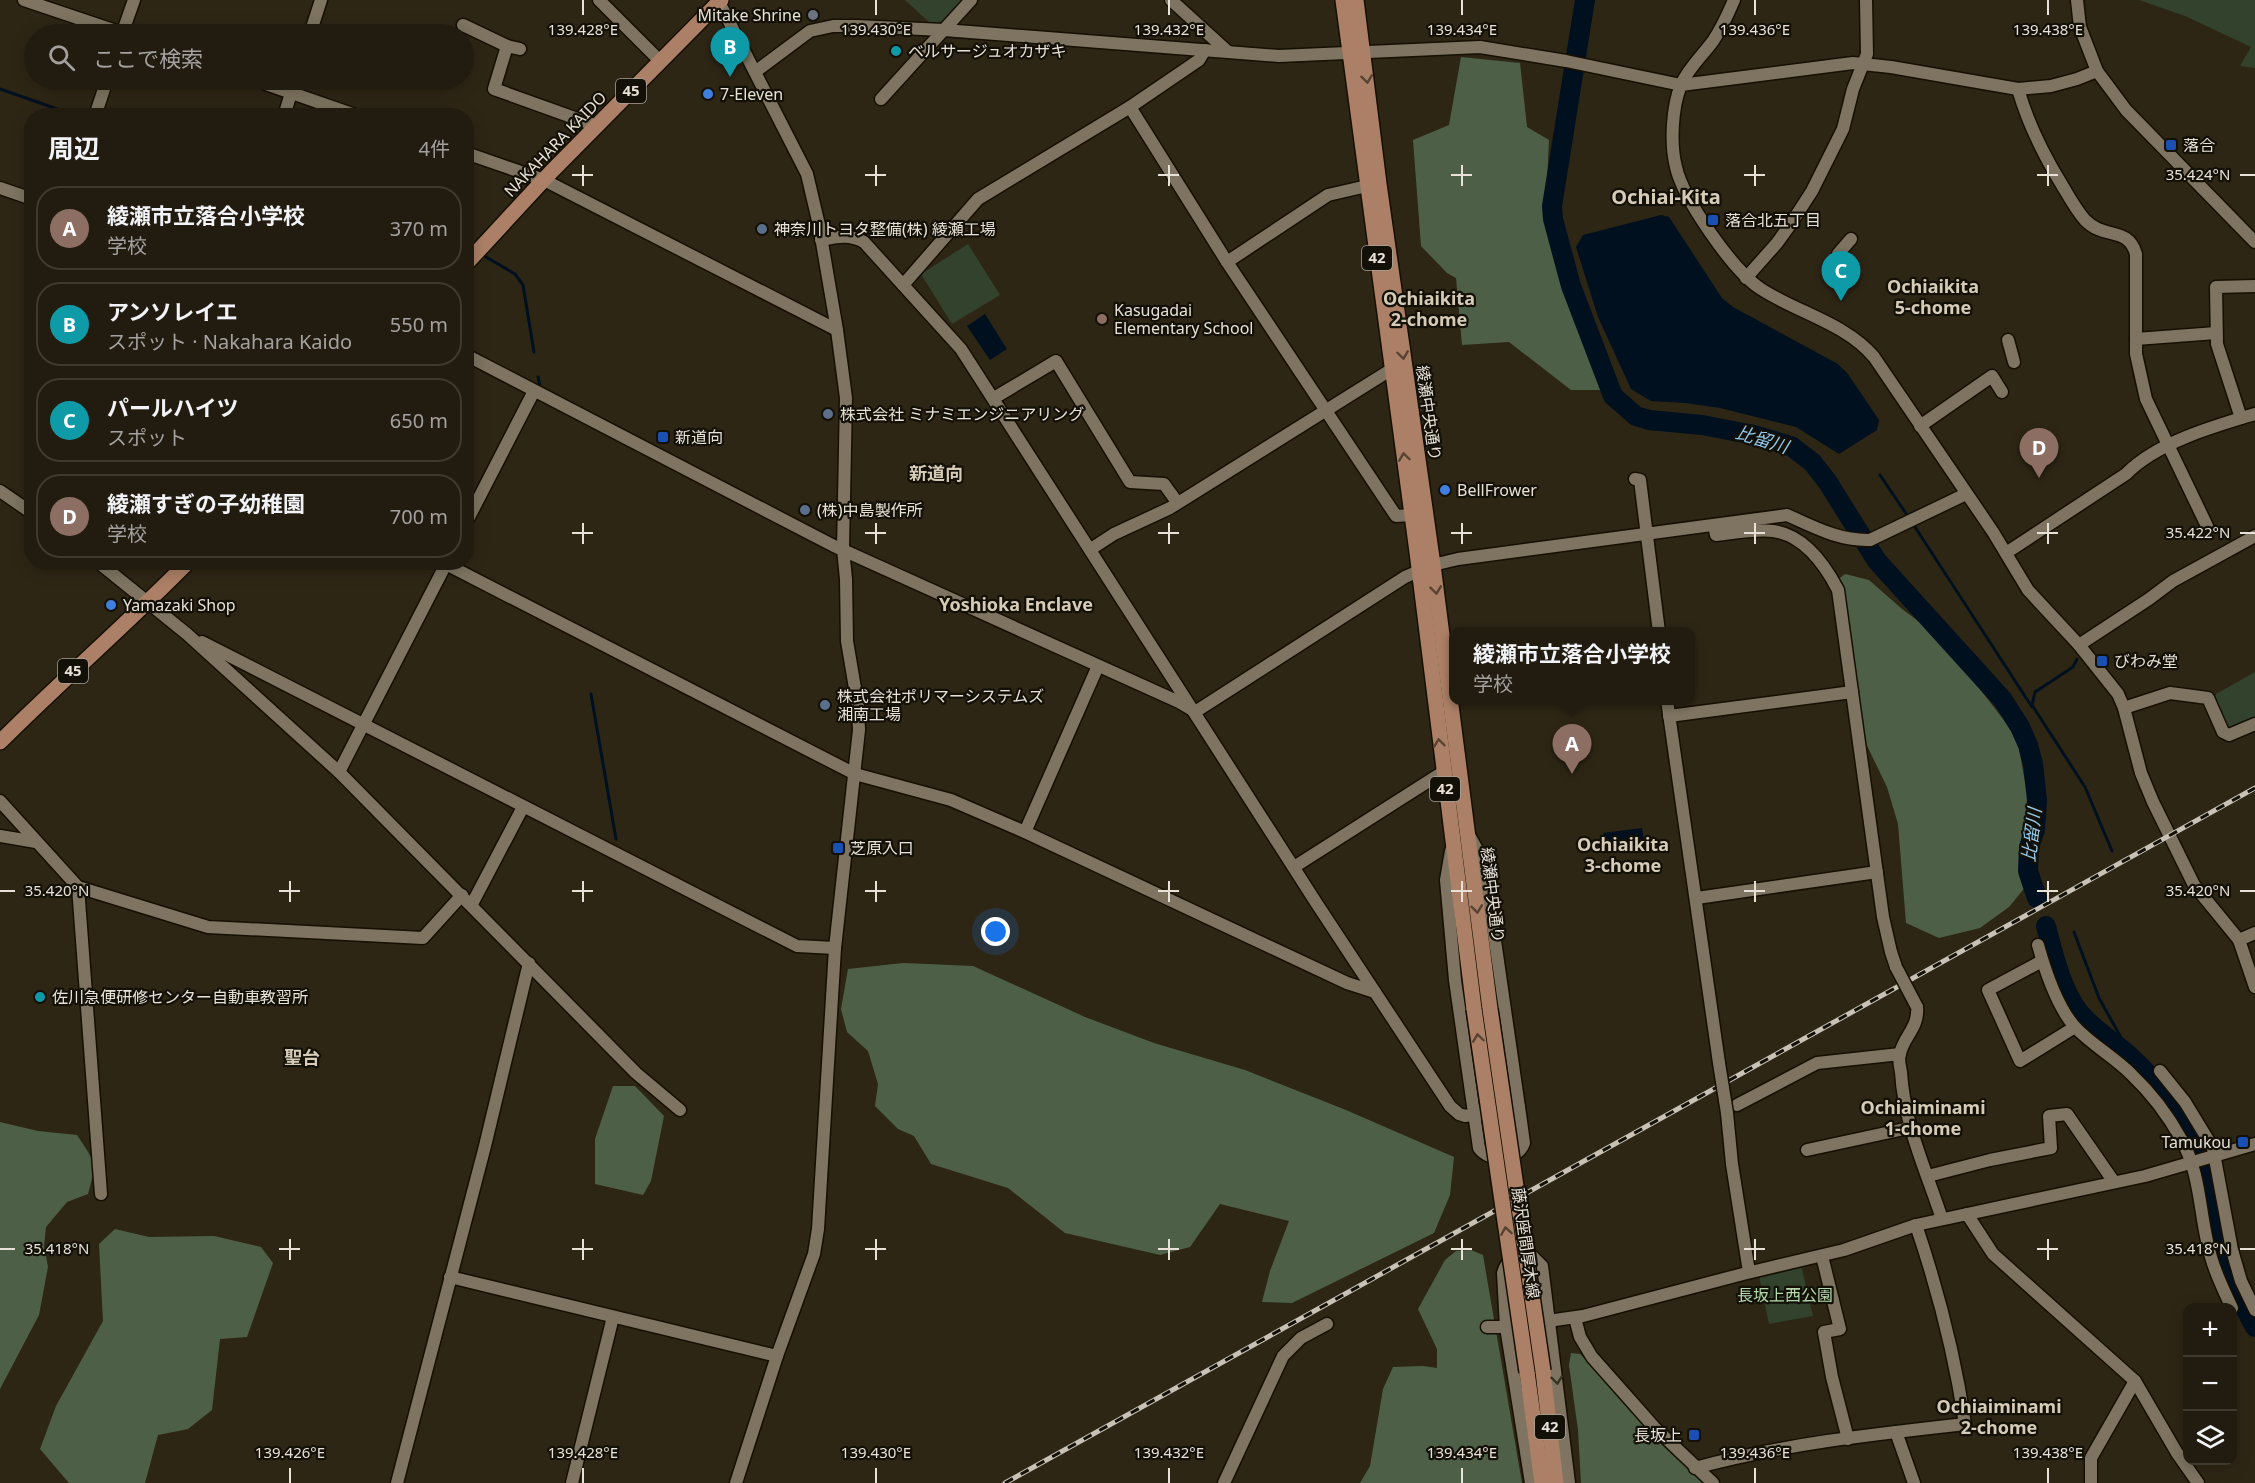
<!DOCTYPE html>
<html lang="ja">
<meta charset="utf-8">
<style>
:root{--surface:#221c10;--page:#2e291e;--text:#f1f3f6;--muted:#a2a19f;--line:#3f3a30;--accent:#8c9099}
body{margin:0;font-family:"Noto Sans","Noto Sans JP",sans-serif;background:var(--page);color:var(--text)}
.controls{position:absolute;right:18px;bottom:18px;display:grid;overflow:hidden;border-radius:12px;box-shadow:0 3px 15px #0003}
.controls button{width:54px;height:54px;display:grid;place-items:center;padding:0;border:0;border-bottom:2px solid var(--line);background:var(--surface);color:var(--text);font:30px sans-serif}
.you{position:absolute;left:996px;top:932px;width:21px;height:21px;margin:-15px;border:4px solid #fff;border-radius:50%;background:#1a73e8;box-shadow:0 0 0 9px #1a73e833}
.badge{display:grid;place-items:center;width:39px;height:39px;border-radius:50%;background:var(--accent);color:#fff;font-size:20px;font-weight:700}
.pin{position:absolute;translate:-50% -50px;filter:drop-shadow(0 2px 3px #0008)}
.pin::after{content:'';position:absolute;top:32px;width:21px;height:18px;background:inherit;clip-path:polygon(0 0,100% 0,50% 100%)}
.popup{position:absolute;left:1449px;top:627px;width:246px;height:78px;box-sizing:border-box;display:grid;place-content:center;border-radius:12px;background:var(--surface);filter:drop-shadow(0 2px 4px #0005);font-size:20px;white-space:nowrap;color:var(--muted)}
.popup b{font-size:22px;color:var(--text)}
.popup::after{content:'';position:absolute;left:50%;top:100%;margin-left:-12px;border:12px solid transparent;border-top-color:var(--surface)}
.list{margin:0;padding:0;list-style:none}
h2{display:flex;justify-content:space-between;align-items:center;height:78px;margin:0;padding:0 24px;font-size:26px}
h2 small{font-size:20px;font-weight:400;color:var(--muted)}
.list li{display:grid;grid-template-columns:39px 1fr auto;gap:18px;align-items:center;box-sizing:border-box;height:84px;margin:0 12px 12px;padding:0 12px;border:2px solid var(--line);border-radius:24px}
.list b{display:block;font-size:22px;white-space:nowrap}
.list p{margin:0;font-size:20px;white-space:nowrap;color:var(--muted)}
.list em{font-size:20px;font-style:normal;color:var(--muted)}
.icon{flex:none;width:33px;height:33px;fill:none;stroke:currentColor;stroke-width:2;stroke-linecap:round;stroke-linejoin:round}
.map{position:relative;flex:none;width:2255px;height:1483px;overflow:hidden}
.search{position:absolute;background:var(--surface);box-shadow:0 3px 15px #0003;left:24px;top:24px;width:450px;height:66px;display:flex;align-items:center;gap:15px;box-sizing:border-box;padding:0 21px;border-radius:33px;color:var(--muted);font-size:22px}
.panel{position:absolute;background:var(--surface);box-shadow:0 3px 15px #0003;left:24px;top:108px;width:450px;height:462px;border-radius:24px}
.map>svg:first-child{display:block}
</style>
<div class="map">
<svg width="2255" height="1483" viewBox="0 0 2255 1483">
<rect width="100%" height="100%" fill="#2e2615"/>
<g fill="#32422d">
<path d="M905,0H964L944,23L929,22Z"/>
<path d="M2139,0H2255V68L2240,66L2251,47L2185,16Z"/>
<path d="M968,244L1000,295L952,324L921,274Z"/>
<path d="M2255,672V718L2229,730L2225,728L2214,703L2216,694Z"/>
<path d="M1801,1265L1813,1316L1769,1324L1759,1275Z"/>
</g>
<g fill="#4d6047">
<path d="M1461,57L1520,63L1527,127L1549,140L1545,222L1601,390H1571L1509,342L1462,345L1456,278L1447,273L1421,246L1413,140L1449,125Z"/>
<path d="M1845,574L1869,580L1902,609L1930,630L1955,657L2017,737L2028,799L2024,845L2027,885L2009,907L1980,928L1939,938L1906,923L1898,824L1887,787L1859,729L1835,582Z"/>
<path d="M903,963L973,966L1085,1017L1154,1043L1245,1070L1346,1110L1454,1157L1450,1195L1434,1233L1292,1303L1262,1302L1270,1271L1289,1221L1220,1204L1190,1247L1160,1255L1065,1233L1008,1188L931,1164L914,1136L898,1129L875,1106L878,1084L868,1051L847,1032L841,1009L848,969Z"/>
<path d="M613,1086H635L664,1116L651,1181L643,1195L595,1184V1139Z"/>
<path d="M0,1122L38,1131L77,1135C95,1162 97,1162 88,1194L67,1202L46,1227L44,1246L48,1267L39,1315L0,1389Z"/>
<path d="M115,1229L149,1237L214,1236L261,1247L273,1263L247,1337L220,1339L212,1410L188,1429L158,1435L145,1483H69L40,1449L56,1406L103,1321L99,1244Z"/>
<path d="M1471,1250L1483,1255L1522,1483H1360L1370,1466L1383,1389L1393,1367L1423,1366L1437,1368V1349L1418,1309L1445,1260L1456,1251Z"/>
<path d="M1571,1353L1580,1354L1704,1483H1581L1578,1430L1569,1365Z"/>
</g>
<g fill="#00101f">
<path d="M1661,215L1669,217L1722,298L1733,307L1838,364L1848,374L1879,420L1877,430L1839,454L1796,427L1720,408L1685,403L1651,401L1631,389L1598,317L1576,247L1583,235Z"/>
<path d="M985,314L1007,349L990,360L967,326Z"/>
<path d="M1642,828L1645,846L1606,852L1603,833Z"/>
</g>
<g fill="none" stroke-linecap="round" stroke-linejoin="round">
<g stroke="#00101f" stroke-width="3">
<path d="M0,89L77,116"/>
<path d="M466,248L469,249"/>
<path d="M486,257L515,274L523,285L534,352"/>
<path d="M538,377L540,386"/>
<path d="M1880,475L1907,515"/>
<path d="M1915,527L2032,707"/>
<path d="M2077,659L2073,667L2035,692L2032,705L2085,787L2112,851"/>
<path d="M591,694L616,839"/>
<path d="M2074,932L2099,998L2133,1059"/>
</g>
<g stroke="#00101f" stroke-width="20">
<path d="M1585,0L1552,206L1553,219L1571,286L1613,396L1636,416L1649,420L1702,425L1754,435L1791,446L1812,462L1827,481L1877,561L2003,700L2020,727L2028,745L2033,764L2037,800L2035,830L2029,847L2028,871L2037,898"/>
<path d="M2046,926C2053,953 2061,988 2078,1011C2093,1030 2115,1042 2133,1059C2158,1083 2182,1115 2199,1146C2214,1175 2214,1212 2220,1244C2226,1274 2241,1301 2255,1327"/>
</g>
<g stroke="#160f02" stroke-width="15">
<g id="minor">
<path d="M24,0L125,34"/>
<path d="M599,0L660,61"/>
<path d="M718,0L807,174L819,225L837,330L846,398L843,549L846,579L847,641L858,706L859,730L835,948L818,1229L814,1254L777,1356L736,1483"/>
<path d="M1171,0L1227,51"/>
<path d="M1734,0C1728,14 1722,28 1713,41C1703,55 1688,68 1681,85C1672,107 1670,144 1676,167C1683,199 1734,272 1761,289C1798,313 1845,323 1874,357L1993,532L2028,590L2079,645L2118,694L2124,708L2141,773L2153,802L2194,885L2239,940L2255,987"/>
<path d="M2077,0L2080,27L2097,71L2126,110L2255,242"/>
<path d="M463,25L507,46L520,49"/>
<path d="M122,34L134,0"/>
<path d="M310,34L321,0"/>
<path d="M507,46L494,89L597,126"/>
<path d="M755,72L810,31L833,26H856L944,30L1279,56L1480,47L1566,61L1681,85L1853,63L1891,67L2018,89L2051,86L2077,79L2097,71"/>
<path d="M254,80L358,116"/>
<path d="M2018,89C2028,124 2043,154 2062,185C2069,197 2076,210 2085,220C2104,240 2128,226 2136,254V354L2146,399L2207,526"/>
<path d="M881,99L971,0"/>
<path d="M1130,107L1227,262L1396,516L1412,515"/>
<path d="M95,116L107,80"/>
<path d="M284,116L295,80"/>
<path d="M466,153L544,180L837,330"/>
<path d="M0,188L32,199"/>
<path d="M821,240C837,237 849,234 864,242L961,349L1317,904L1450,1106L1459,1114L1465,1116L1519,1107L1487,885L1480,855L1470,837"/>
<path d="M1838,254L1851,239"/>
<path d="M1227,262L1328,195L1367,186"/>
<path d="M1746,278L1777,243L1790,225L1812,191L1843,129L1853,89L1867,54L1866,0"/>
<path d="M903,285L978,199L1130,107L1199,60L1205,50"/>
<path d="M2136,339L2216,333"/>
<path d="M2008,340L2014,362"/>
<path d="M466,355L834,546L1179,702L1191,709"/>
<path d="M994,398L1056,361L1130,482L1164,484L1177,502"/>
<path d="M2241,418L2217,344L2216,287L2255,286"/>
<path d="M1920,426L1992,376L2002,392"/>
<path d="M1635,479L1640,480L1659,632"/>
<path d="M0,491L32,513"/>
<path d="M466,523L534,391"/>
<path d="M1714,525L1716,535C1733,533 1757,529 1773,531C1804,535 1825,565 1838,590L1883,917L1891,952L1896,967"/>
<path d="M1091,549L1114,534L1170,508L1392,369"/>
<path d="M2006,553L2126,474C2156,443 2214,426 2255,414"/>
<path d="M98,562L187,634L339,772L636,1073L680,1110"/>
<path d="M442,562L855,774L951,800L1025,832L1347,983L1375,992"/>
<path d="M202,642L797,946L835,948"/>
<path d="M2079,645L2149,599L2173,581L2255,536"/>
<path d="M1667,700L1719,1063"/>
<path d="M2124,708L2170,693L2208,698L2223,732L2229,735L2255,724"/>
<path d="M1195,712L1405,577L1433,565L1458,559L1787,515C1814,527 1839,541 1870,540L1966,494"/>
<path d="M1669,716L1852,692"/>
<path d="M339,772L447,562"/>
<path d="M0,801L78,887L208,927L423,938L462,895"/>
<path d="M1025,832L1098,666"/>
<path d="M0,836L36,842"/>
<path d="M1451,851L1446,880L1455,980L1479,1148C1490,1163 1518,1161 1524,1143L1519,1107"/>
<path d="M1294,867L1443,772"/>
<path d="M78,887L101,1194"/>
<path d="M1697,898L1877,872"/>
<path d="M472,904L523,807"/>
<path d="M2239,940L2255,933"/>
<path d="M2038,945C2045,970 2058,1008 2075,1027C2092,1045 2114,1057 2131,1074C2151,1093 2168,1115 2181,1139C2202,1175 2199,1218 2211,1257C2216,1275 2224,1291 2232,1308"/>
<path d="M2042,961L1988,990L2020,1061L2075,1027"/>
<path d="M1917,1007C1919,1028 1903,1037 1900,1054C1898,1059 1900,1067 1901,1072C1904,1124 1926,1170 1942,1219"/>
<path d="M2160,1071L2185,1102L2213,1148L2232,1250L2241,1281L2255,1310"/>
<path d="M1737,1105L1817,1063L1900,1054"/>
<path d="M1727,1113L1732,1164L1749,1272"/>
<path d="M1807,1150L1909,1128"/>
<path d="M1928,1176L1990,1160L2051,1148L2049,1116L2067,1114L2114,1182"/>
<path d="M1967,1214L1993,1254L2135,1381L2177,1453L2198,1483"/>
<path d="M1822,1256L1840,1329L1824,1332L1832,1377L1848,1439"/>
<path d="M450,1277L777,1356"/>
<path d="M1575,1318L1580,1337L1592,1357L1654,1427L1713,1483"/>
<path d="M1487,1327H1506L1583,1316L1743,1274L1844,1250L1916,1225L2145,1176L2255,1144"/>
<path d="M1896,1432L1914,1483"/>
<path d="M1695,1468C1783,1444 1875,1434 1965,1424C1955,1356 1938,1290 1916,1225"/>
<path d="M397,1483L485,1146L529,963"/>
<path d="M572,1483L613,1317"/>
<path d="M1224,1483L1283,1356L1301,1338L1327,1324"/>
<path d="M1531,1483L1506,1327L1503,1273C1507,1258 1517,1255 1532,1256L1542,1266L1569,1483"/>
<path d="M2091,1483V1458L2135,1381"/>
</g>
</g>
<g stroke="#160f02" stroke-width="18">
<g id="major">
<path d="M1343,0L1417,552L1474,1009"/>
<path d="M1356,0L1379,184L1433,565L1490,1009"/>
<path d="M466,264L551,172L721,0"/>
<path d="M0,742C61,681 127,624 188,562"/>
<path d="M1543,1371L1556,1483"/>
<path d="M1527,1372L1542,1483"/>
</g>
</g>
<use href="#minor" stroke="#7e7461" stroke-width="12"/>
<use href="#major" stroke="#ac8066" stroke-width="15"/>
<g stroke="#c8c2b6" stroke-width="5">
<path id="rail" d="M1005,1483L2255,788"/>
</g>
<use href="#rail" stroke="#131008" stroke-width="3" stroke-dasharray="9" stroke-linecap="butt"/>
<g stroke="#160f02" stroke-width="15" stroke-linecap="butt">
<g id="minor-bridge">
<path d="M1896,967L1917,1007"/>
<path d="M1719,1063L1727,1113"/>
</g>
</g>
<g stroke="#160f02" stroke-width="18" stroke-linecap="butt">
<g id="major-bridge">
<path d="M1474,1009L1527,1372"/>
<path d="M1490,1009L1543,1371"/>
</g>
</g>
<use href="#minor-bridge" stroke="#7e7461" stroke-width="12"/>
<use href="#major-bridge" stroke="#ac8066" stroke-width="15"/>
</g>
<defs><path id="oneway-chevron" d="M-2-3.5L2.5 0L-2 3.5" fill="none" stroke-width="1.6" stroke-linecap="round" stroke-linejoin="round" transform="scale(1.5)"/></defs>
<g stroke="#584232">
<use href="#oneway-chevron" transform="translate(1367 79) rotate(83)"/>
<use href="#oneway-chevron" transform="translate(1403 355) rotate(82)"/>
<use href="#oneway-chevron" transform="translate(1404 457) rotate(-98)"/>
<use href="#oneway-chevron" transform="translate(1436 590) rotate(83)"/>
<use href="#oneway-chevron" transform="translate(1439 743) rotate(-97)"/>
<use href="#oneway-chevron" transform="translate(1477 909) rotate(83)"/>
<use href="#oneway-chevron" transform="translate(1478 1038) rotate(-98)"/>
<use href="#oneway-chevron" transform="translate(1506 1231) rotate(-99)"/>
</g>
<use stroke="#383327" href="#oneway-chevron" transform="translate(1557 1380) rotate(83)"/>
<path fill="none" stroke="#e7e1d7" stroke-width="2" d="M583,0V15M876,0V15M1169,0V15M1462,0V15M1755,0V15M2048,0V15M583,165V186M876,165V186M1169,165V186M1462,165V186M1755,165V186M2048,165V186M572,175H593M865,175H886M1158,175H1179M1451,175H1472M1744,175H1765M2037,175H2058M2240,175H2255M583,523V544M876,523V544M1169,523V544M1462,523V544M1755,523V544M2048,523V544M572,533H593M865,533H886M1158,533H1179M1451,533H1472M1744,533H1765M2037,533H2058M2240,533H2255M290,881V902M583,881V902M876,881V902M1169,881V902M1462,881V902M1755,881V902M2048,881V902M0,891H15M279,891H300M572,891H593M865,891H886M1158,891H1179M1451,891H1472M1744,891H1765M2037,891H2058M2240,891H2255M290,1239V1260M583,1239V1260M876,1239V1260M1169,1239V1260M1462,1239V1260M1755,1239V1260M2048,1239V1260M0,1249H15M279,1249H300M572,1249H593M865,1249H886M1158,1249H1179M1451,1249H1472M1744,1249H1765M2037,1249H2058M2240,1249H2255M290,1468V1483M583,1468V1483M876,1468V1483M1169,1468V1483M1462,1468V1483M1755,1468V1483M2048,1468V1483"/>
<circle fill="#6b7280" stroke="#131008" stroke-width="2" cx="813" cy="15" r="6"/>
<g fill="#0f9aa8" stroke="#131008" stroke-width="2">
<circle cx="896" cy="51" r="6"/>
<circle cx="40" cy="997" r="6"/>
</g>
<g fill="#3f7fe0" stroke="#131008" stroke-width="2">
<circle cx="708" cy="94" r="6"/>
<circle cx="1445" cy="490" r="6"/>
<circle cx="111" cy="605" r="6"/>
</g>
<g fill="#1a4fb4" stroke="#131008" stroke-width="2">
<rect x="2165" y="139" width="12" height="12" rx="3"/>
<rect x="1707" y="214" width="12" height="12" rx="3"/>
<rect x="657" y="431" width="12" height="12" rx="3"/>
<rect x="2096" y="655" width="12" height="12" rx="3"/>
<rect x="832" y="842" width="12" height="12" rx="3"/>
<rect x="2237" y="1136" width="12" height="12" rx="3"/>
<rect x="1688" y="1429" width="12" height="12" rx="3"/>
</g>
<g fill="#5c6f8a" stroke="#131008" stroke-width="2">
<circle cx="762" cy="229" r="6"/>
<circle cx="828" cy="414" r="6"/>
<circle cx="805" cy="510" r="6"/>
<circle cx="825" cy="705" r="6"/>
</g>
<circle fill="#8d6e63" stroke="#131008" stroke-width="2" cx="1102" cy="319" r="6"/>
<g text-anchor="middle" stroke-width="4.5" stroke-linejoin="round" paint-order="stroke">
<g fill="#131008" stroke="#a7a299" stroke-width="1.5">
<rect x="616" y="79" width="30" height="24" rx="4.5"/>
<rect x="1362" y="246" width="30" height="24" rx="4.5"/>
<rect x="58" y="659" width="30" height="24" rx="4.5"/>
<rect x="1430" y="777" width="30" height="24" rx="4.5"/>
<rect x="1535" y="1415" width="30" height="24" rx="4.5"/>
</g>
<g font-size="15" font-weight="bold" fill="#e7e1d7">
<text x="631" y="96">45</text>
<text x="1377" y="263">42</text>
<text x="73" y="676">45</text>
<text x="1445" y="794">42</text>
<text x="1550" y="1432">42</text>
</g>
<g font-size="16" fill="#e7e1d7" stroke="#131008" text-anchor="start">
<text x="801" y="21" text-anchor="end">Mitake Shrine</text>
<text x="908" y="57">ベルサージュオカザキ</text>
<text x="720" y="100">7-Eleven</text>
<text x="2183" y="151">落合</text>
<text x="1725" y="226">落合北五丁目</text>
<text x="774" y="235">神奈川トヨタ整備(株) 綾瀬工場</text>
<text x="1114" y="316">Kasugadai<tspan x="1114" dy="18">Elementary School</tspan></text>
<text x="840" y="420">株式会社 ミナミエンジニアリング</text>
<text x="675" y="443">新道向</text>
<text x="1457" y="496">BellFrower</text>
<text x="817" y="516">(株)中島製作所</text>
<text x="123" y="611">Yamazaki Shop</text>
<text x="2114" y="667">びわみ堂</text>
<text x="837" y="702">株式会社ポリマーシステムズ<tspan x="837" dy="18">湘南工場</tspan></text>
<text x="850" y="854">芝原入口</text>
<text x="52" y="1003">佐川急便研修センター自動車教習所</text>
<text x="2231" y="1148" text-anchor="end">Tamukou</text>
<text x="1682" y="1441" text-anchor="end">長坂上</text>
</g>
<g font-size="16" fill="#e7e1d7" stroke="#131008">
<text transform="translate(555 144) rotate(-46)" y="6">NAKAHARA KAIDO</text>
<text transform="translate(1429 413) rotate(82)" y="6">綾瀬中央通り</text>
<text transform="translate(1493 895) rotate(83)" y="6">綾瀬中央通り</text>
<text transform="translate(1526 1243) rotate(82)" y="6">藤沢座間厚木線</text>
</g>
<g font-size="16" fill="#b3d8a9" stroke="#131008">
<text x="1785" y="1301">長坂上西公園</text>
</g>
<g font-size="18" font-weight="bold" fill="#d6cbb6" stroke="#131008">
<text x="1933" y="293">Ochiaikita<tspan x="1933" dy="21">5-chome</tspan></text>
<text x="1429" y="305">Ochiaikita<tspan x="1429" dy="21">2-chome</tspan></text>
<text x="936" y="480">新道向</text>
<text x="1016" y="611">Yoshioka Enclave</text>
<text x="1623" y="851">Ochiaikita<tspan x="1623" dy="21">3-chome</tspan></text>
<text x="302" y="1064">聖台</text>
<text x="1923" y="1114">Ochiaiminami<tspan x="1923" dy="21">1-chome</tspan></text>
<text x="1999" y="1413">Ochiaiminami<tspan x="1999" dy="21">2-chome</tspan></text>
</g>
<g font-size="18" font-style="italic" fill="#91c8eb" stroke="#131008">
<text transform="translate(1762 440) rotate(17)" y="6">比留川</text>
<text transform="translate(2032 835) rotate(-83)" y="6">比留川</text>
</g>
<g font-size="20" font-weight="bold" fill="#d6cbb6" stroke="#131008">
<text x="1666" y="204">Ochiai-Kita</text>
</g>
</g>
<g font-size="15" text-anchor="middle" fill="#e7e1d7" stroke="#131008" stroke-width="4.5" stroke-linejoin="round" paint-order="stroke">
<text x="583" y="35">139.428°E</text>
<text x="876" y="35">139.430°E</text>
<text x="1169" y="35">139.432°E</text>
<text x="1462" y="35">139.434°E</text>
<text x="1755" y="35">139.436°E</text>
<text x="2048" y="35">139.438°E</text>
<text x="2198" y="180">35.424°N</text>
<text x="2198" y="538">35.422°N</text>
<text x="57" y="896">35.420°N</text>
<text x="2198" y="896">35.420°N</text>
<text x="57" y="1254">35.418°N</text>
<text x="2198" y="1254">35.418°N</text>
<text x="290" y="1458">139.426°E</text>
<text x="583" y="1458">139.428°E</text>
<text x="876" y="1458">139.430°E</text>
<text x="1169" y="1458">139.432°E</text>
<text x="1462" y="1458">139.434°E</text>
<text x="1755" y="1458">139.436°E</text>
<text x="2048" y="1458">139.438°E</text>
</g>
</svg>
<div class="controls">
<button>+</button>
<button>−</button>
<button><svg class="icon" aria-label="layers" viewBox="0 0 24 24"><path d="M12 4l9 5-9 5-9-5zM3 14l9 5 9-5"/></svg></button>
</div>
<div class="you"></div>
<div class="pin badge" style="left:1572px;top:774px;background:#8d6e63">A</div>
<div class="popup"><b>綾瀬市立落合小学校</b>学校</div>
<div class="pin badge" style="left:730px;top:77px;background:#0f9aa8">B</div>
<div class="pin badge" style="left:1841px;top:301px;background:#0f9aa8">C</div>
<div class="pin badge" style="left:2039px;top:478px;background:#8d6e63">D</div>
<div class="search"><svg class="icon" aria-label="search" viewBox="0 0 24 24"><circle cx="10" cy="10" r="6"/><path d="M15 15l6 6"/></svg>ここで検索</div>
<section class="panel">
<h2>周辺<small>4件</small></h2>
<ul class="list">
<li><span class="badge" style="background:#8d6e63">A</span><div><b>綾瀬市立落合小学校</b><p>学校</p></div><em>370 m</em></li>
<li><span class="badge" style="background:#0f9aa8">B</span><div><b>アンソレイエ</b><p>スポット · Nakahara Kaido</p></div><em>550 m</em></li>
<li><span class="badge" style="background:#0f9aa8">C</span><div><b>パールハイツ</b><p>スポット</p></div><em>650 m</em></li>
<li><span class="badge" style="background:#8d6e63">D</span><div><b>綾瀬すぎの子幼稚園</b><p>学校</p></div><em>700 m</em></li>
</ul>
</section>
</div>
